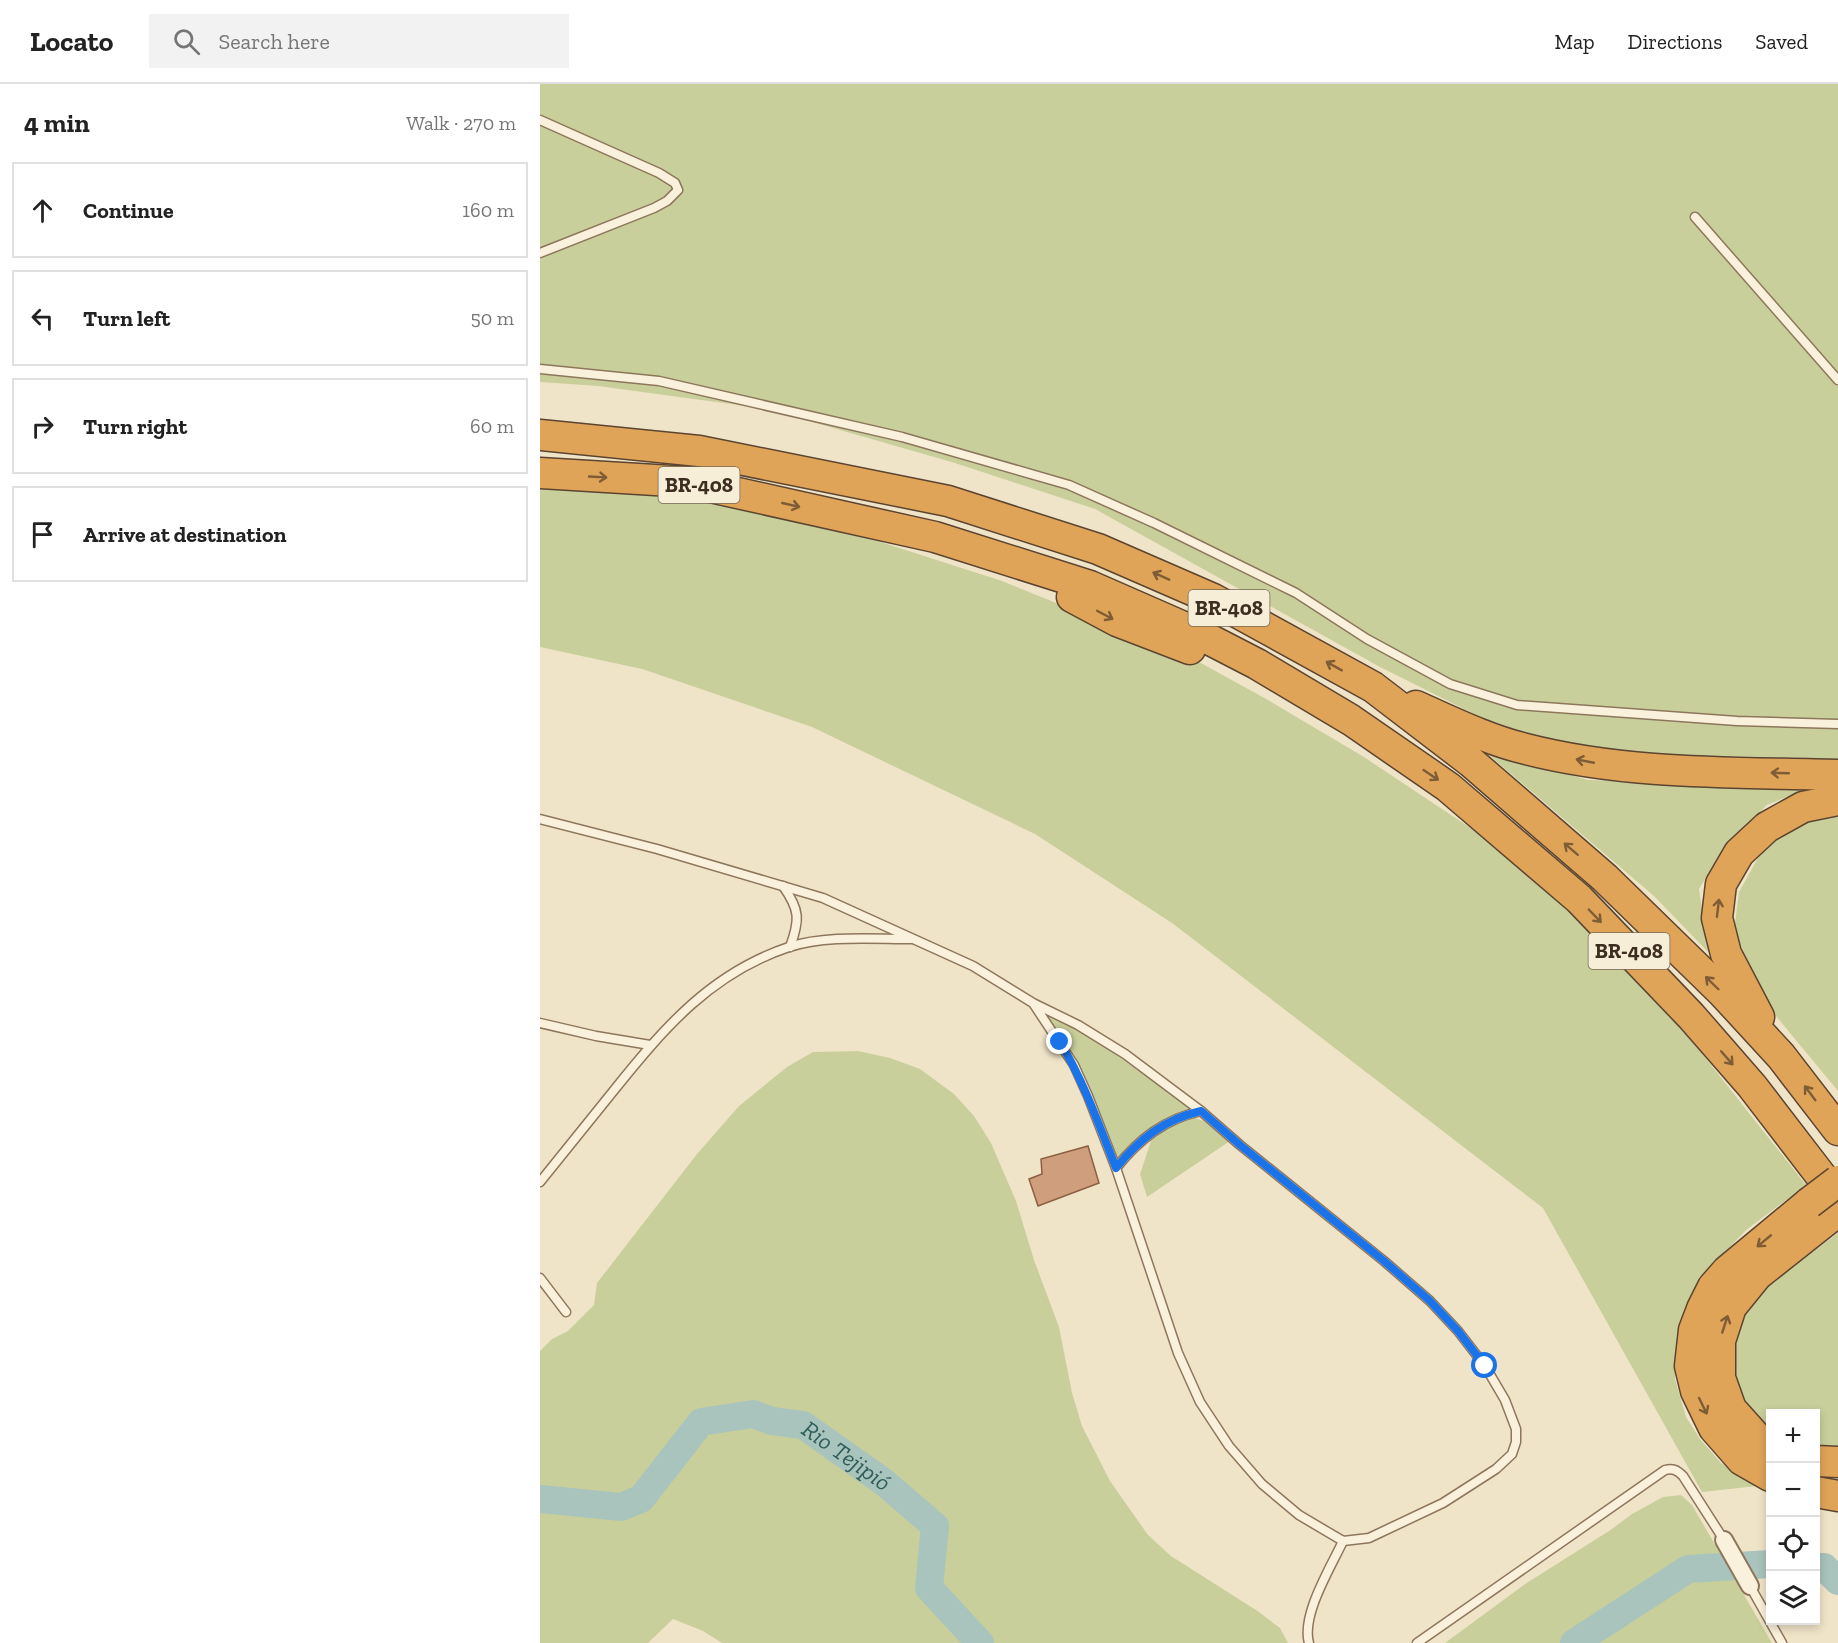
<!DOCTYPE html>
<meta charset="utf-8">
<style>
:root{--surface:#fff;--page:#f2f2f2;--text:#222;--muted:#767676;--line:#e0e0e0}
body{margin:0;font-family:"Zilla Slab",serif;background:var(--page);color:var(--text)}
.controls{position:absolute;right:18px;bottom:18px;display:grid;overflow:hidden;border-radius:0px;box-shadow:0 3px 9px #0003}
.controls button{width:54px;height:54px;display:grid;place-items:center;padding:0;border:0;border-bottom:2px solid var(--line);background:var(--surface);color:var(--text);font:30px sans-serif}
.stop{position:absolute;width:18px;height:18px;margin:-14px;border:4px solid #1a73e8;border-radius:50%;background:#fff}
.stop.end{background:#1a73e8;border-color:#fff;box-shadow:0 2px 6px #0008}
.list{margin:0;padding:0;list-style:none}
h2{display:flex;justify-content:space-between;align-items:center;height:78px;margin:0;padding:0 24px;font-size:26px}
h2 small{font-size:20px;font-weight:400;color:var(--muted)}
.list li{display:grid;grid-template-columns:39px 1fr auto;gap:18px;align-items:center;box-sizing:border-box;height:96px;margin:0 12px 12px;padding:0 12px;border:2px solid var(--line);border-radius:0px}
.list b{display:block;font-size:22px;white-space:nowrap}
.list em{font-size:20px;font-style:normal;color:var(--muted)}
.icon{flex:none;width:33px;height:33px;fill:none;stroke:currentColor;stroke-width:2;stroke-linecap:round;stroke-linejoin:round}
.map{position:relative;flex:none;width:1298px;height:1559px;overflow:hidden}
header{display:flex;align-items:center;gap:36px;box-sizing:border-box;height:84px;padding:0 30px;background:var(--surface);border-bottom:2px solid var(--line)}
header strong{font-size:28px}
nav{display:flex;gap:33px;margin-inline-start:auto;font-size:21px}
.search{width:420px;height:54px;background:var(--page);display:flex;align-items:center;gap:15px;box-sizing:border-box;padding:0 21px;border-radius:0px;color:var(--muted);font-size:22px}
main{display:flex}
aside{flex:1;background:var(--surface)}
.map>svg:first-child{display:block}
</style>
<header>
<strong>Locato</strong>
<div class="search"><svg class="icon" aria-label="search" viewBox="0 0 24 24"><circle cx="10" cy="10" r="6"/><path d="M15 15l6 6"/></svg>Search here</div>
<nav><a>Map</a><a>Directions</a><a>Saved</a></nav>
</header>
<main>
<aside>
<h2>4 min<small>Walk · 270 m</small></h2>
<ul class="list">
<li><svg class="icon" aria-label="ahead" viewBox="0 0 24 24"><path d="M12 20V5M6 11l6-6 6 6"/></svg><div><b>Continue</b></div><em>160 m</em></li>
<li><svg class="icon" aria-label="left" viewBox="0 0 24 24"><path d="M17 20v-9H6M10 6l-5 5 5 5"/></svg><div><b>Turn left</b></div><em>50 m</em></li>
<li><svg class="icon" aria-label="right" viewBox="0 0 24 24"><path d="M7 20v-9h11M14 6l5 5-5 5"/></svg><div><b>Turn right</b></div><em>60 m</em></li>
<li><svg class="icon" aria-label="arrive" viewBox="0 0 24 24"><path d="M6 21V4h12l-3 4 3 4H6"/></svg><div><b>Arrive at destination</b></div></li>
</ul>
</aside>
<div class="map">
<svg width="1298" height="1559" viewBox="0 0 1298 1559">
<rect width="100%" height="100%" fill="#f0e4c8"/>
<g fill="#c9cf9b">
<path d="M0,0H1298V675L1114,670L1025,662L942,634L840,583L555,425L415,379L227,325L58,302L0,298Z"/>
<path d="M0,397L154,412L294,443L462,497L650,573L728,616L824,673L935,747L1019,817L1122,919L1266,1101L1206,1146L1168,1186L1150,1213L1137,1249L1135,1295L1146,1333L1160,1355L1181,1379L1217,1402L1162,1408L1003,1124L632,839L495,750L272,643L102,585L0,563Z"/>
<path d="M929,654L1001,683L1048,696L1273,702L1227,721L1184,763L1159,805L1164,840L1192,893L1114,812Z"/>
<path d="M1298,732V1007L1231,926L1194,847L1199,808L1219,772L1238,755L1271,737Z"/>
<path d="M493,919L523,930L555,956L627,1007L661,1027L631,1036L576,1084L548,1012Z"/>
<path d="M318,967L350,974L380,985L414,1010L434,1032L451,1059L476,1117L494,1176L519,1243L532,1309L542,1342L570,1397L608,1451L631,1472L719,1528L740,1544L748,1559H182L163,1547L133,1535L108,1559H0V1267L12,1255L28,1247L54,1221L57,1199L157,1070L199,1022L247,983L273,968Z"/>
<path d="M655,1034L667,1038L690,1057L607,1113L600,1090L611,1057L633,1040Z"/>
<path d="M1298,1149V1366L1276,1367V1330H1230V1351L1204,1317L1195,1291V1258L1206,1228L1227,1202Z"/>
<path d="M1141,1411L1152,1421L1232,1559H905L985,1500L1069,1447L1092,1430L1123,1413Z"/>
</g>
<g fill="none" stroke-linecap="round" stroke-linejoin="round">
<g stroke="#a9c4bc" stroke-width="28">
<path id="s1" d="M0,1415L81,1423L101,1415L161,1338L213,1330L232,1337L263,1341L345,1399L395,1442L389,1504L440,1559"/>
<path d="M1276,1483H1284L1298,1497"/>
<path d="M1034,1559L1148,1485L1230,1480"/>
</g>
</g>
<path fill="#cf9f7d" stroke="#8d5f41" stroke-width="1.5" d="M548,1062L559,1099L498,1122L489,1095L502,1090L501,1075Z"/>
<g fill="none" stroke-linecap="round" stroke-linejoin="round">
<g stroke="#8d765c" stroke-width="11">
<g id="lane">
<path d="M0,36L119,89L135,99L138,106L127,117L114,124L0,169"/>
<path d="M1155,133L1298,296"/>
<path d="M0,285L119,297L362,353L529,401L614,439L756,509L827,555L910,600L977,621L1197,637L1298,640"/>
<path d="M0,735L117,765L283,814L433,882L493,919L538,941L585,970L661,1027L700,1061L844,1177L890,1217L918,1247L945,1282L965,1316L976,1345V1358L972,1370L956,1385L903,1419L829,1454L803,1457L759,1431L722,1400L689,1362L660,1318L638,1269L576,1084L548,1012L534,981L493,919"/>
<path d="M243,802C260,826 260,836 250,863"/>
<path d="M0,939L56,952L110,961"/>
<path d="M576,1084C599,1055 625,1035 661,1027"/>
<path d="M0,1098C25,1067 50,1036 75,1005C124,944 171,889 249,863C285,851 333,855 371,855"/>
<path d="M0,1194L26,1228"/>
<path d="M1210,1502L1242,1559"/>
<path d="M769,1559C761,1531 791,1483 803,1457"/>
<path d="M877,1559L1125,1386C1133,1384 1137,1386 1143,1392L1184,1456"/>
</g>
</g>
<g stroke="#8d765c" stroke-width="20">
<path id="street" d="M1184,1456L1210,1502"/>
</g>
<g stroke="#5b4430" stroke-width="33">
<g id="highway">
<path d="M0,351L159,367L408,417L558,465L673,515L833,603L931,678L1065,794L1183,909L1241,972L1298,1046"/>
<path d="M0,389L148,398L395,453L550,502L655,548L717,580L811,636L908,703L1039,815L1151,932L1212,1002L1298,1114"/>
<path d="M532,513L577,537L650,565"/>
<path d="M876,622C912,638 948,656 986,665C1087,691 1194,688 1298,691"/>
<path d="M1219,933L1186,870L1177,834L1181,800L1199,769L1227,743L1263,723L1298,716"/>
<path d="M1230,1362L1217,1354L1191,1325L1180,1294V1257L1191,1223L1217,1191L1298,1127"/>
<path d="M1276,1377L1298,1378"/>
<path d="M1230,1392L1202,1376L1174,1344L1156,1307L1150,1282L1154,1246L1162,1225L1173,1203L1187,1187L1269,1119"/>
<path d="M1276,1408L1298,1412"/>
</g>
</g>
<use href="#lane" stroke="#faf1dc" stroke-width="8"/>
<use href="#street" stroke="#faf1dc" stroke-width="16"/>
<use href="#highway" stroke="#e0a458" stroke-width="30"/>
<g stroke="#5b4430" stroke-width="33" stroke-linecap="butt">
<path id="highway-bridge" d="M1269,1119L1298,1097"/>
</g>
<use href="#highway-bridge" stroke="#e0a458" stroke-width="30"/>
</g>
<defs><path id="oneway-shaft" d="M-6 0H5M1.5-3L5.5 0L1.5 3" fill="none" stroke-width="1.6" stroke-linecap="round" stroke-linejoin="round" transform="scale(1.5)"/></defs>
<g stroke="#7e5d36">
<use href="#oneway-shaft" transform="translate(58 393) rotate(3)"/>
<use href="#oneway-shaft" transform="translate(251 421) rotate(13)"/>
<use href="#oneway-shaft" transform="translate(621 492) rotate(-156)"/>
<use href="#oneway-shaft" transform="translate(565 531) rotate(28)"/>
<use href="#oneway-shaft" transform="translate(794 582) rotate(-151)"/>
<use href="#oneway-shaft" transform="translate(1045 677) rotate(-169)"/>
<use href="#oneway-shaft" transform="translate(1240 689) rotate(-178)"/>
<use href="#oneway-shaft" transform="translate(891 691) rotate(34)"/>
<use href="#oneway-shaft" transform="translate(1031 765) rotate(-139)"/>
<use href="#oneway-shaft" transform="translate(1178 824) rotate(-83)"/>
<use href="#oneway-shaft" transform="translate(1055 832) rotate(46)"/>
<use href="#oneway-shaft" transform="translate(1172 899) rotate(-136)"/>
<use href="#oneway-shaft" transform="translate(1187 974) rotate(49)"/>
<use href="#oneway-shaft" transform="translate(1270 1009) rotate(-127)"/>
<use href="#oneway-shaft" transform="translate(1224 1157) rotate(140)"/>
<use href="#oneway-shaft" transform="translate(1185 1240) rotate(-72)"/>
<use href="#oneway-shaft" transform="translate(1163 1322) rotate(64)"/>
</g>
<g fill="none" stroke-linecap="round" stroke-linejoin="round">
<path stroke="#1a73e8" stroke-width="8" d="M520,958C544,998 559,1041 576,1084C599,1055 625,1035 661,1027L700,1061L844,1177L890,1217L918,1247L945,1282"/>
</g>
<g text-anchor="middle" stroke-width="4.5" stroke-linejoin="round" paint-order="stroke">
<g fill="#f7eed8" stroke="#756857" stroke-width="1.5">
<rect x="118.5" y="383" width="81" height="36" rx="4.5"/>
<rect x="648.5" y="506" width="81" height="36" rx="4.5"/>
<rect x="1048.5" y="849" width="81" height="36" rx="4.5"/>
</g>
<g font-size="21" font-weight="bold" fill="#3d2e20">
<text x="159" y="408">BR-408</text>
<text x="689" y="531">BR-408</text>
<text x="1089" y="874">BR-408</text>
</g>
<g font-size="24" font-style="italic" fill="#2f5d5a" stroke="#f7eed8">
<text dy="8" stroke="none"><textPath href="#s1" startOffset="358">Rio Tejipió</textPath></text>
</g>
</g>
</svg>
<div class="controls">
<button>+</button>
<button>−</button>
<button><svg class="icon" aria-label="locate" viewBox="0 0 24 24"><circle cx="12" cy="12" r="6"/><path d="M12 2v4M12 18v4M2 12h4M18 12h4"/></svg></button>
<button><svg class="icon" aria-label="layers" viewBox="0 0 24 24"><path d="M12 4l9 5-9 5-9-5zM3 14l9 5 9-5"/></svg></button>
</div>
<div class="stop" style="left:945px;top:1282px"></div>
<div class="stop end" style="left:520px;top:958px"></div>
</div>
</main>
